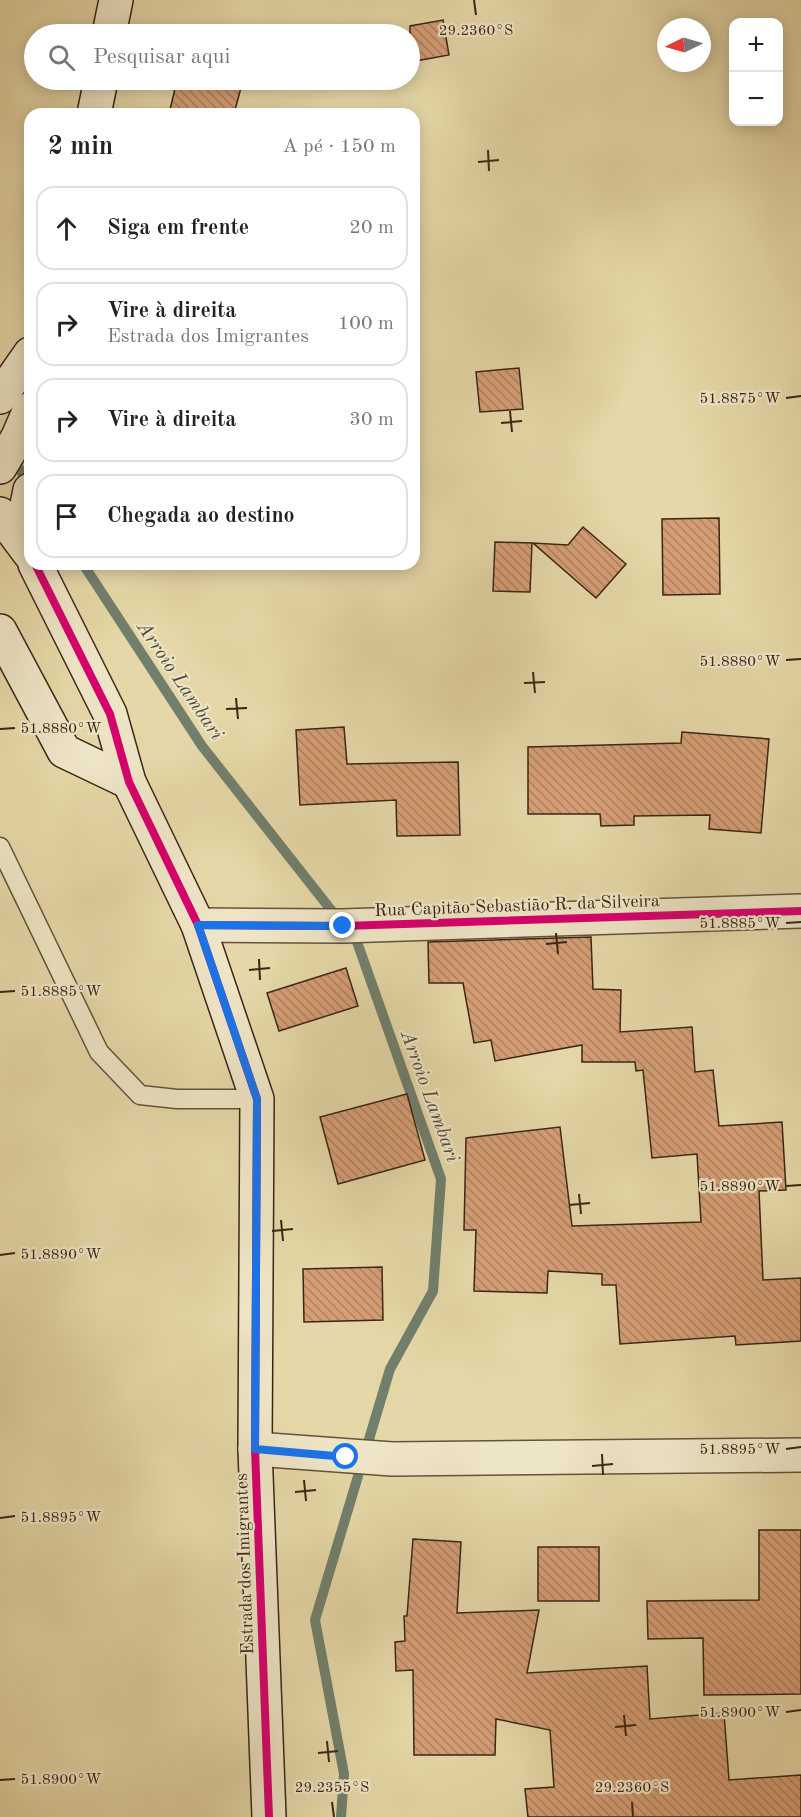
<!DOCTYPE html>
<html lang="pt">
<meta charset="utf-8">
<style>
:root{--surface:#fff;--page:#f2f2f2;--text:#222;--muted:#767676;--line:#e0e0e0}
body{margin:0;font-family:"Old Standard TT",serif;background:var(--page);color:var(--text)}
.controls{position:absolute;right:18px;top:18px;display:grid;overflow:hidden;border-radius:12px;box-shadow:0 3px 15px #0003}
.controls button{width:54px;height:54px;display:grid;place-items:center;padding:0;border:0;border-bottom:2px solid var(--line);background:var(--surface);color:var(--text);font:30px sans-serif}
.compass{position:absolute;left:657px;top:18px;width:54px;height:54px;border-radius:50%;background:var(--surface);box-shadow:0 3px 15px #0003;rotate:265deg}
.stop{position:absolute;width:18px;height:18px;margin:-14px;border:4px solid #1a73e8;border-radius:50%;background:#fff}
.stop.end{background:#1a73e8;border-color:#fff;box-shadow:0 2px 6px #0008}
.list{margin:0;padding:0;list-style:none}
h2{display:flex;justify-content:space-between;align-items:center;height:78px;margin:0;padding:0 24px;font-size:26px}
h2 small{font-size:20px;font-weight:400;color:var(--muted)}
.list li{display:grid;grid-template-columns:39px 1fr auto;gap:18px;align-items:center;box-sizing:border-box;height:84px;margin:0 12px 12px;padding:0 12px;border:2px solid var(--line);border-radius:18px}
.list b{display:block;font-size:22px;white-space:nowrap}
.list p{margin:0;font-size:20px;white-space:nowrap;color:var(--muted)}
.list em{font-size:20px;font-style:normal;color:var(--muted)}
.icon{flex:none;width:33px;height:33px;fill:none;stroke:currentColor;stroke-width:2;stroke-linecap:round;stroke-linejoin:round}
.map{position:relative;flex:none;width:801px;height:1817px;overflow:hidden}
.search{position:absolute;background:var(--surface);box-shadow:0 3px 15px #0003;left:24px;top:24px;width:396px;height:66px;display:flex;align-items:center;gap:15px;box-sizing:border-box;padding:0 21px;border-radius:33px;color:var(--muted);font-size:22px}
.panel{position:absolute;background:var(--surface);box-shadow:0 3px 15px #0003;left:24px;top:108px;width:396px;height:462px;border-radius:18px}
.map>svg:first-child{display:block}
</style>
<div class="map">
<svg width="801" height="1817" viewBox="0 0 801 1817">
<defs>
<pattern id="building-back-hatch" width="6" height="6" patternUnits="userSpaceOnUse" patternTransform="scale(1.5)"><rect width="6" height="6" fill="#d69e76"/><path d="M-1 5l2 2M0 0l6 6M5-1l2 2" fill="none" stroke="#af8160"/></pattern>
</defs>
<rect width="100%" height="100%" fill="#e5d7a7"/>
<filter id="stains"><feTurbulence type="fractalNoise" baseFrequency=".00333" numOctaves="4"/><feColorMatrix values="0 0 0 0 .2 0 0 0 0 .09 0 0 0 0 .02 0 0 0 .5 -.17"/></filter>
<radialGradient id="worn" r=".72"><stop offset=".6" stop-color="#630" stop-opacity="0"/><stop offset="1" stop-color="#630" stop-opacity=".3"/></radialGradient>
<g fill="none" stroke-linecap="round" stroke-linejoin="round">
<g stroke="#717f6c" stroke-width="10">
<path d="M11,457L30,484"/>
<path d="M83,564L202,746L339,920"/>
<path d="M341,1817L344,1774L315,1620L390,1369L433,1291L441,1179L357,942L349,933"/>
</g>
</g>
<g fill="url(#building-back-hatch)" stroke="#392615" stroke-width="1.5">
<path d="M443,20L449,55L410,62V26Z"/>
<path d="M177,80H243L234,114H169Z"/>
<path d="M519,368L523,409L480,412L476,372Z"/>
<path d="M719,518L720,594L663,595L662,519Z"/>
<path d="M583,527L626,564L596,598L533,543L568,545Z"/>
<path d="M495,542L532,543L530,592L493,591Z"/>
<path d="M344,727L347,764L458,762L460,835L397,836L396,800L300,805L296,730Z"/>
<path d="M682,732L769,739L761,833L709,829L710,815L634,816V825L601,826L600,814H528V747L681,743Z"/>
<path d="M591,937L593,989L621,990L620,1032L692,1027L695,1072L713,1070L719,1126L782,1122L786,1190L759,1191L763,1280L801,1278V1341L736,1345L735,1336L620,1344L616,1285H602V1274L548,1271L547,1293L474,1291L476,1230H464L466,1138L560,1127L572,1226L701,1222L697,1154L652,1158L643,1070L636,1071L635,1062H582V1045L495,1061L491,1040L474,1043L463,983H429L428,942Z"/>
<path d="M346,968L358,1006L279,1031L267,993Z"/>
<path d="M407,1094L425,1160L338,1184L320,1117Z"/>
<path d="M382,1267L383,1320L304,1322L303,1269Z"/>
<path d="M759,1530H801V1694L704,1695L703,1638L648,1639L647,1601L759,1600Z"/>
<path d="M413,1539L461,1542L457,1613L539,1610L527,1673L647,1666L650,1719L724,1713L729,1780L801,1775V1817H528L525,1789L554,1787L550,1730L496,1719L495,1755H414L413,1670L396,1671L395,1642L405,1641L404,1616H407Z"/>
<rect x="538" y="1547" width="61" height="54"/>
</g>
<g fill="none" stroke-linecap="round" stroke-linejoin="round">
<g stroke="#64523a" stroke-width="21">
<path id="lane" d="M0,847L99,1052L140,1095L177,1099H257"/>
</g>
<g stroke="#64523a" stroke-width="36">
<g id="street">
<path d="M198,925L343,926L801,911"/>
<path d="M255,1449L392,1459L801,1455"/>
</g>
</g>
<g stroke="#392615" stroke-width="36">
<g id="secondary">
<path d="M109,34L116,0"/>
<path d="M94,114L101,80"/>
<path d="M0,397L30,354"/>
<path d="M0,467L18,437L30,409"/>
<path d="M0,514L30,554"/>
<path d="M30,553L27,505L30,490"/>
<path d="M35,564L110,714L129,782L198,925L257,1099L255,1449L269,1817"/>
<path d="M0,631L64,751L129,782"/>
</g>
</g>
<use href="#lane" stroke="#eee5c6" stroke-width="18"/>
<use href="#street" stroke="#eee5c6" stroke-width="33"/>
<use href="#secondary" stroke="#eee5c6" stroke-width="33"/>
<g stroke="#eee5c6" stroke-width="11">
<g id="cycleway">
<path d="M35,564L110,714L129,782L198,925L257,1099L255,1449L269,1817"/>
<path d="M198,925L343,926L801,911"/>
</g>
</g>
<use href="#cycleway" stroke="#d6006c" stroke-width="8"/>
</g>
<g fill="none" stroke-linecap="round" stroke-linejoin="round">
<path stroke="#1a73e8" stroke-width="8" d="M343,926L198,925L257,1099L255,1449L346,1457"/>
</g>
<path fill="none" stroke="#392615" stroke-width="2" d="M474,0L476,15M488,150L489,171M478,162L499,160M786,398L801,396M510,411L512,432M501,423L522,421M786,660L801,659M533,672L535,693M524,683L545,682M236,698L238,719M226,709L247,708M0,729L15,728M786,923L801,922M556,933L558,954M546,944L567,942M259,959L260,980M249,970L270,968M0,992L15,991M786,1186L801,1185M579,1194L581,1214M569,1205L590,1203M281,1220L283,1241M272,1231L293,1229M0,1255L15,1253M786,1449L801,1447M602,1454L603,1475M592,1466L613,1464M304,1480L306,1501M295,1492L316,1490M0,1518L15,1516M786,1712L801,1710M624,1715L626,1736M615,1727L636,1725M327,1741L329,1762M318,1753L338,1751M0,1780L15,1779M332,1802L334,1817M632,1802L633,1817"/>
<g text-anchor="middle" stroke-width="4.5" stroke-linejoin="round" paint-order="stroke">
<g font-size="18" fill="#392615" stroke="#eee5c6">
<text transform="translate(517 905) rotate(-2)" y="6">Rua Capitão Sebastião R. da Silveira</text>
<text transform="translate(244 1564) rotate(-92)" y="6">Estrada dos Imigrantes</text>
</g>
<g font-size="20" font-style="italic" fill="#504b39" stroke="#eee5c6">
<text transform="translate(181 680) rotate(56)" y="7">Arroio Lambari</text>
<text transform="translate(431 1096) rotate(70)" y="7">Arroio Lambari</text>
</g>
</g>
<g font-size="15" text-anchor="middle" fill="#392615" stroke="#eee5c6" stroke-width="4.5" stroke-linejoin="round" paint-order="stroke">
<text x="476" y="35">29.2360°S</text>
<text x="740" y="403">51.8875°W</text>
<text x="740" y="666">51.8880°W</text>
<text x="61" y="733">51.8880°W</text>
<text x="740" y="928">51.8885°W</text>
<text x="61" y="996">51.8885°W</text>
<text x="740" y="1191">51.8890°W</text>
<text x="61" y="1259">51.8890°W</text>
<text x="740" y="1454">51.8895°W</text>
<text x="61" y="1522">51.8895°W</text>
<text x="740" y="1717">51.8900°W</text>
<text x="61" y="1784">51.8900°W</text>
<text x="332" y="1792">29.2355°S</text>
<text x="632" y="1792">29.2360°S</text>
</g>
<rect width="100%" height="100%" filter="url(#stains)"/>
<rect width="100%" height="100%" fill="url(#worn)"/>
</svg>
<div class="controls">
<button>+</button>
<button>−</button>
</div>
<svg class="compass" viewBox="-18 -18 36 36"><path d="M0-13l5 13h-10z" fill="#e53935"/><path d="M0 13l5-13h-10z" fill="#767676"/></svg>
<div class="stop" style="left:346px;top:1457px"></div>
<div class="stop end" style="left:343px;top:926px"></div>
<div class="search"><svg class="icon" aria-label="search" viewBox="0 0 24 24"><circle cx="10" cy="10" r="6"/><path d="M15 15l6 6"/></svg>Pesquisar aqui</div>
<section class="panel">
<h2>2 min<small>A pé · 150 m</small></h2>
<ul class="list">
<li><svg class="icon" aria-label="ahead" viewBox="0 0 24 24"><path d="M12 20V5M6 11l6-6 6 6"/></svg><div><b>Siga em frente</b></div><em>20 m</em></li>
<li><svg class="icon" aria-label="right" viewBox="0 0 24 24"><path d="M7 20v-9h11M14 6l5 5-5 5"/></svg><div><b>Vire à direita</b><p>Estrada dos Imigrantes</p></div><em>100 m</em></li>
<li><svg class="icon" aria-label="right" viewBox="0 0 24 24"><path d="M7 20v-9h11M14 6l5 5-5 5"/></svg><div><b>Vire à direita</b></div><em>30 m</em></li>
<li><svg class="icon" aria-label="arrive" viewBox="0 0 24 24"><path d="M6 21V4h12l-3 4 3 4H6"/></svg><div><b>Chegada ao destino</b></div></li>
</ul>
</section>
</div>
